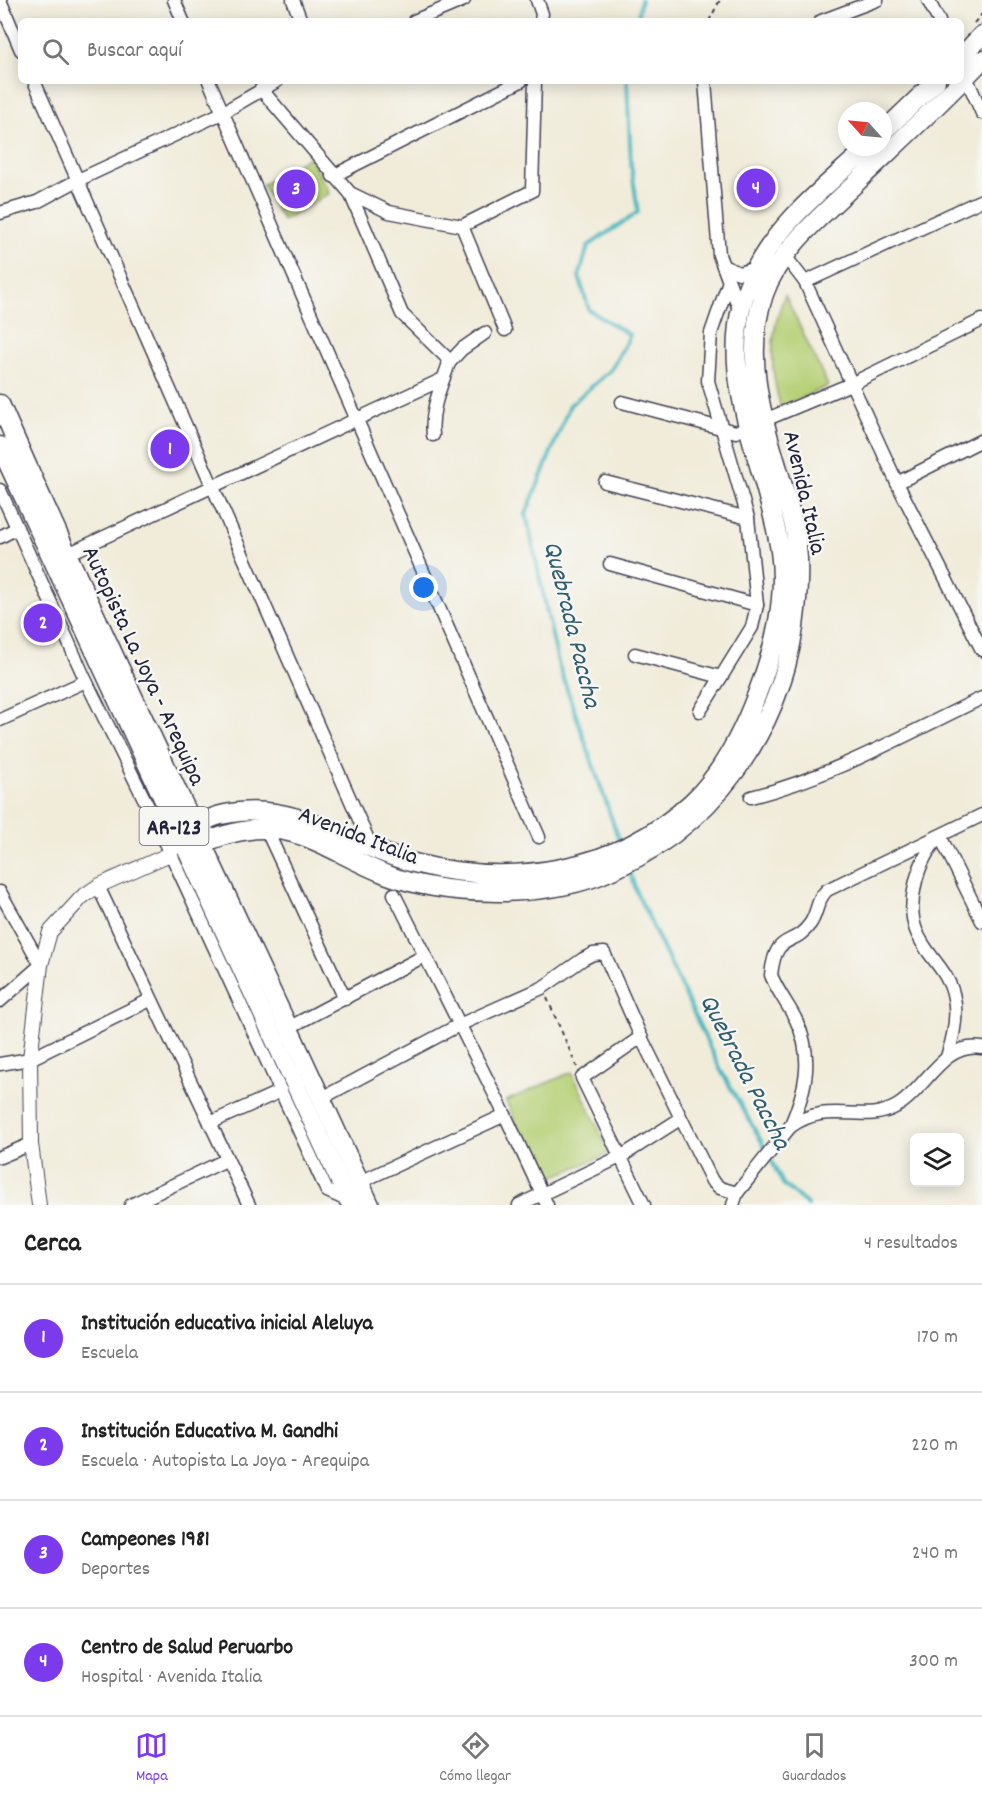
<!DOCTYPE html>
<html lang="es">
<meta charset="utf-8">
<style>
:root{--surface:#fff;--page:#f6f6f6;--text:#222;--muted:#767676;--line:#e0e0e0;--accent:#7c3aed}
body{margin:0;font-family:Dekko,sans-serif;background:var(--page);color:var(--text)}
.controls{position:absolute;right:18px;bottom:18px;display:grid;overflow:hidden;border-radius:9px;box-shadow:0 3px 15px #0003}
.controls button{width:54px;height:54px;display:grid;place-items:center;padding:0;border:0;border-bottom:2px solid var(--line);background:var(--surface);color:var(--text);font:30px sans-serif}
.compass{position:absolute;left:838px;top:102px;width:54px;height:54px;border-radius:50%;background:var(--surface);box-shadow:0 3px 15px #0003;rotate:297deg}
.you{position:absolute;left:424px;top:588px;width:21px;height:21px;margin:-15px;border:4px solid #fff;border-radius:50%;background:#1a73e8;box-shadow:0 0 0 9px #1a73e833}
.badge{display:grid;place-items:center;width:39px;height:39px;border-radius:50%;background:var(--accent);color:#fff;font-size:20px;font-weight:700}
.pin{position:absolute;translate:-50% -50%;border:3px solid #fff;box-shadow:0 2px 6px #0006}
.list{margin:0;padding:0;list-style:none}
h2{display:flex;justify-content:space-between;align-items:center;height:78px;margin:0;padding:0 24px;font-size:26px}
h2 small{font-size:20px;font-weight:400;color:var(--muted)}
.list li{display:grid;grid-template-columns:39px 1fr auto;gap:18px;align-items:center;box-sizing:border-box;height:108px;padding:0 24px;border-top:2px solid var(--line)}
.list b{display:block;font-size:22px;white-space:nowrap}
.list p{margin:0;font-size:20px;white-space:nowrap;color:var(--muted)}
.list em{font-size:20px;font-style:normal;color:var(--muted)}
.icon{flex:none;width:33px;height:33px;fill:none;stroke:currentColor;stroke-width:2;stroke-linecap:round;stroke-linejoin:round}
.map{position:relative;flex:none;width:982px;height:1205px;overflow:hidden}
.search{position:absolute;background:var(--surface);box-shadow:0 3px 15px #0003;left:18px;right:18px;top:18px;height:66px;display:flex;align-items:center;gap:15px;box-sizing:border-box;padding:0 21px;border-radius:9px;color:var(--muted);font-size:22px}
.sheet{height:510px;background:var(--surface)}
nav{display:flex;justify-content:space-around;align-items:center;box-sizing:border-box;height:84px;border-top:2px solid var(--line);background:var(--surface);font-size:16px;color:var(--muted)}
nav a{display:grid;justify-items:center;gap:3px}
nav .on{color:var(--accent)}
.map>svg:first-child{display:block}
</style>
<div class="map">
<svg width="982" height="1205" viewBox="0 0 982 1205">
<rect width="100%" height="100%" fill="#f6f6f2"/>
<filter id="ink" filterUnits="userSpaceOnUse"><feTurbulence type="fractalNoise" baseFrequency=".0167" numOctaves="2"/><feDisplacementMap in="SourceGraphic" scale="12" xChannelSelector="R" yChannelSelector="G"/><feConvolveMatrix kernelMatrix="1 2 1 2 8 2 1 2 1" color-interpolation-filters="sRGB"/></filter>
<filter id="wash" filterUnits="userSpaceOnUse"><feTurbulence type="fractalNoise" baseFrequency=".008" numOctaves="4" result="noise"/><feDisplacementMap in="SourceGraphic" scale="24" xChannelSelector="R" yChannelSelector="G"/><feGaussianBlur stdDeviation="1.35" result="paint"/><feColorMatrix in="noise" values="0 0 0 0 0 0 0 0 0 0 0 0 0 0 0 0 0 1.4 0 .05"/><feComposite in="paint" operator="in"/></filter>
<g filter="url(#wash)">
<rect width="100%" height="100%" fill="#f1ecda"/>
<g fill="#b6d076" stroke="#6c7958" stroke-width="1.5">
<path d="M309,157L330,193L283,221L262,185Z"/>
<path d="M785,295L828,386L781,408C769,368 769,334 785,295Z"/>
<path d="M156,849L157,852L105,876L103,873Z"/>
<path d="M572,1072L610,1153L543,1181L506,1101Z"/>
</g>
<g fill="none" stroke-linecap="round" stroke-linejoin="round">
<g stroke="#46b5bf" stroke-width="4">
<path d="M637,21L641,0"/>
<path d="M620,843L558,663L526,514L570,405L611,370L630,335L589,310L579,277L588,246L638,212L631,164L627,81"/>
<path d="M628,867L637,893L720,1069L767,1151"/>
<path d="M770,1158L783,1184L808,1205"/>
</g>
</g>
</g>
<g filter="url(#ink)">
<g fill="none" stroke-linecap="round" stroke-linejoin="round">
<g stroke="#414053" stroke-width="15">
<g id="minor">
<path d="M0,0L21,50"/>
<path d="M174,0L183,21"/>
<path d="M293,0L301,21"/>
<path d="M537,0L542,14L541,21"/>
<path d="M928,0L939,21"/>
<path d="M414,21L464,0"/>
<path d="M821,21L877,0"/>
<path d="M966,77L982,113"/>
<path d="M34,81L373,851"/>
<path d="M209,81L539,837"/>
<path d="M705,81L719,255L740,311"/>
<path d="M261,89L350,193L389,212L462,226L532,191L535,81"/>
<path d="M333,176L521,81"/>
<path d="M350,193L402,314L446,357L449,363C441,387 430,410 433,435"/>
<path d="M0,213L37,202L76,181L222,113L277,81"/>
<path d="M462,226L505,330"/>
<path d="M785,256L805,282L897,483L982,650"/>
<path d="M723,266L739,273L756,268"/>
<path d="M805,282L982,200"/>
<path d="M449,363L462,349L485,333"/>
<path d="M622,402L736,432L851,384L982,320"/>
<path d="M605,482L748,518"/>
<path d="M897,483L982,440"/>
<path d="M0,490L86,681L164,839L327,1191L349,1201"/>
<path d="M0,537L17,528"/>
<path d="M68,554L443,379"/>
<path d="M610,564L757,605"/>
<path d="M635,654L721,677"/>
<path d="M700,711L752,627L757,605L748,518L708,381L711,333L728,284"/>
<path d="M0,720L86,681"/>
<path d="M751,797C832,777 908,733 982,698"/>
<path d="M266,829L345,999"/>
<path d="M98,886L249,1205"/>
<path d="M0,892L41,965L0,1001"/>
<path d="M394,894L505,1115L547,1205"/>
<path d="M290,1027L424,956"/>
<path d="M641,1037L582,1078L644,1205"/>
<path d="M947,1057C982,953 896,969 915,885C919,866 927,850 940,836L982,921"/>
<path d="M0,1064L30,1059L150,1000"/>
<path d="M322,1098L459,1025L542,988L583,959L593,954L604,953L641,1037L712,1181L720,1188L737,1193L733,1205"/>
<path d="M210,1123L281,1091"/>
<path d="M790,1127C806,1090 814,1057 796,1020C788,1004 777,991 771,975C776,930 792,949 810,924C818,913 816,900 827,890L982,815"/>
<path d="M0,1157L31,1144"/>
<path d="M360,1182L505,1115"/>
<path d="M737,1193L790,1127C829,1098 863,1126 897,1106C926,1089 942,1042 982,1048"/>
<path d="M131,1205L226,1160"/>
<path d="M519,1205L622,1156L680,1119"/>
</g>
</g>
<g stroke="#414053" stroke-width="16">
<path id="tertiary" d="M39,1205L31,1144L30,1059L41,965L50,932L82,897L98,886L170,854L180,837"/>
</g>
<g stroke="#414053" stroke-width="21">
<g id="primary">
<path d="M961,57L982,35"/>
<path d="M883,132L936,81"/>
<path d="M868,147C829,184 781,220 756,268C706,363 766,456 780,551C787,598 774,650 757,694C743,731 722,774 692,802C617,872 511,888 414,863C354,848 304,805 239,812C221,814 207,817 194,830L214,839C288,811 320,848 385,874C444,897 539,898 598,876C711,832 785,729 796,610C799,582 800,554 794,526C776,450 737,374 764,294C780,248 823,215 857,182C899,142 942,102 982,60"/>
<path d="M0,404C118,673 249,937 370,1205"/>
<path d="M0,446L351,1205"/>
</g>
</g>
<g stroke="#414053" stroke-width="2" stroke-dasharray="4.5 4.5" stroke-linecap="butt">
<path d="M709,21L720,0"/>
<path d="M974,23L982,14"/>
<path d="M547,998L577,1067"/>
</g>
<use href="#minor" stroke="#fff" stroke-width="12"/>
<use href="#tertiary" stroke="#fff" stroke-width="14"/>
<use href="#primary" stroke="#fff" stroke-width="18"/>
</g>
</g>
<g text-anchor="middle" stroke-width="5" stroke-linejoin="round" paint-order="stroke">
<rect fill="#f6f6f2" stroke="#626272" stroke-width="1.5" x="139.5" y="807" width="69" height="38" rx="4.5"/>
<g font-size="22" font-weight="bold" fill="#22223b">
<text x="174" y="834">AR-123</text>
</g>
<g font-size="24" fill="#22223b" stroke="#f6f6f2">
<text transform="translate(806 492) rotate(77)" y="8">Avenida Italia</text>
<text transform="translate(145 665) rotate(65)" y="8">Autopista La Joya - Arequipa</text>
<text transform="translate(359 834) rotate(21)" y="8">Avenida Italia</text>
</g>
<g font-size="26" font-style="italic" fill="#305d70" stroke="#f6f6f2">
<text transform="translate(574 624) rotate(76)" y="9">Quebrada Paccha</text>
<text transform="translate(747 1071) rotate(63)" y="9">Quebrada Paccha</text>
</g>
</g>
</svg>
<div class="controls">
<button><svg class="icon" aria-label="layers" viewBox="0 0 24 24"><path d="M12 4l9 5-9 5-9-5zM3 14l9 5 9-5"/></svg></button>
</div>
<svg class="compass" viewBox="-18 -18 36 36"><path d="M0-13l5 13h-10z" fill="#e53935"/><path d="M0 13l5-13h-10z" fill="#767676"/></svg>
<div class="you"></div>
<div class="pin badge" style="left:170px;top:449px">1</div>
<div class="pin badge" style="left:43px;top:623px">2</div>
<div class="pin badge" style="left:296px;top:189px">3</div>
<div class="pin badge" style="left:756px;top:188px">4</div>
<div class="search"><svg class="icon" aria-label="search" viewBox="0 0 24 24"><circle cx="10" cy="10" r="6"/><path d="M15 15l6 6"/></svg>Buscar aquí</div>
</div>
<section class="sheet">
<h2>Cerca<small>4 resultados</small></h2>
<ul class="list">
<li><span class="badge">1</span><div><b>Institución educativa inicial Aleluya</b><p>Escuela</p></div><em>170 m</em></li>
<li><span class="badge">2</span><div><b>Institución Educativa M. Gandhi</b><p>Escuela · Autopista La Joya - Arequipa</p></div><em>220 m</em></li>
<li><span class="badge">3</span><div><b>Campeones 1981</b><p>Deportes</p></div><em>240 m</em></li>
<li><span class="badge">4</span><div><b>Centro de Salud Peruarbo</b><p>Hospital · Avenida Italia</p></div><em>300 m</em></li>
</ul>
</section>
<nav>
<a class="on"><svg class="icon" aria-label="map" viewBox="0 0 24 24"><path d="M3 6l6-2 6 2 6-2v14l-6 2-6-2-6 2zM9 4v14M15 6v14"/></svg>Mapa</a>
<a><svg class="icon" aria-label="directions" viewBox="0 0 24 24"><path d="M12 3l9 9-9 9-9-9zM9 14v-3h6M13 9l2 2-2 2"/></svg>Cómo llegar</a>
<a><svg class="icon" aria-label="saved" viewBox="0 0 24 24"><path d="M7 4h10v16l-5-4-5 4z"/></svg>Guardados</a>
</nav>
